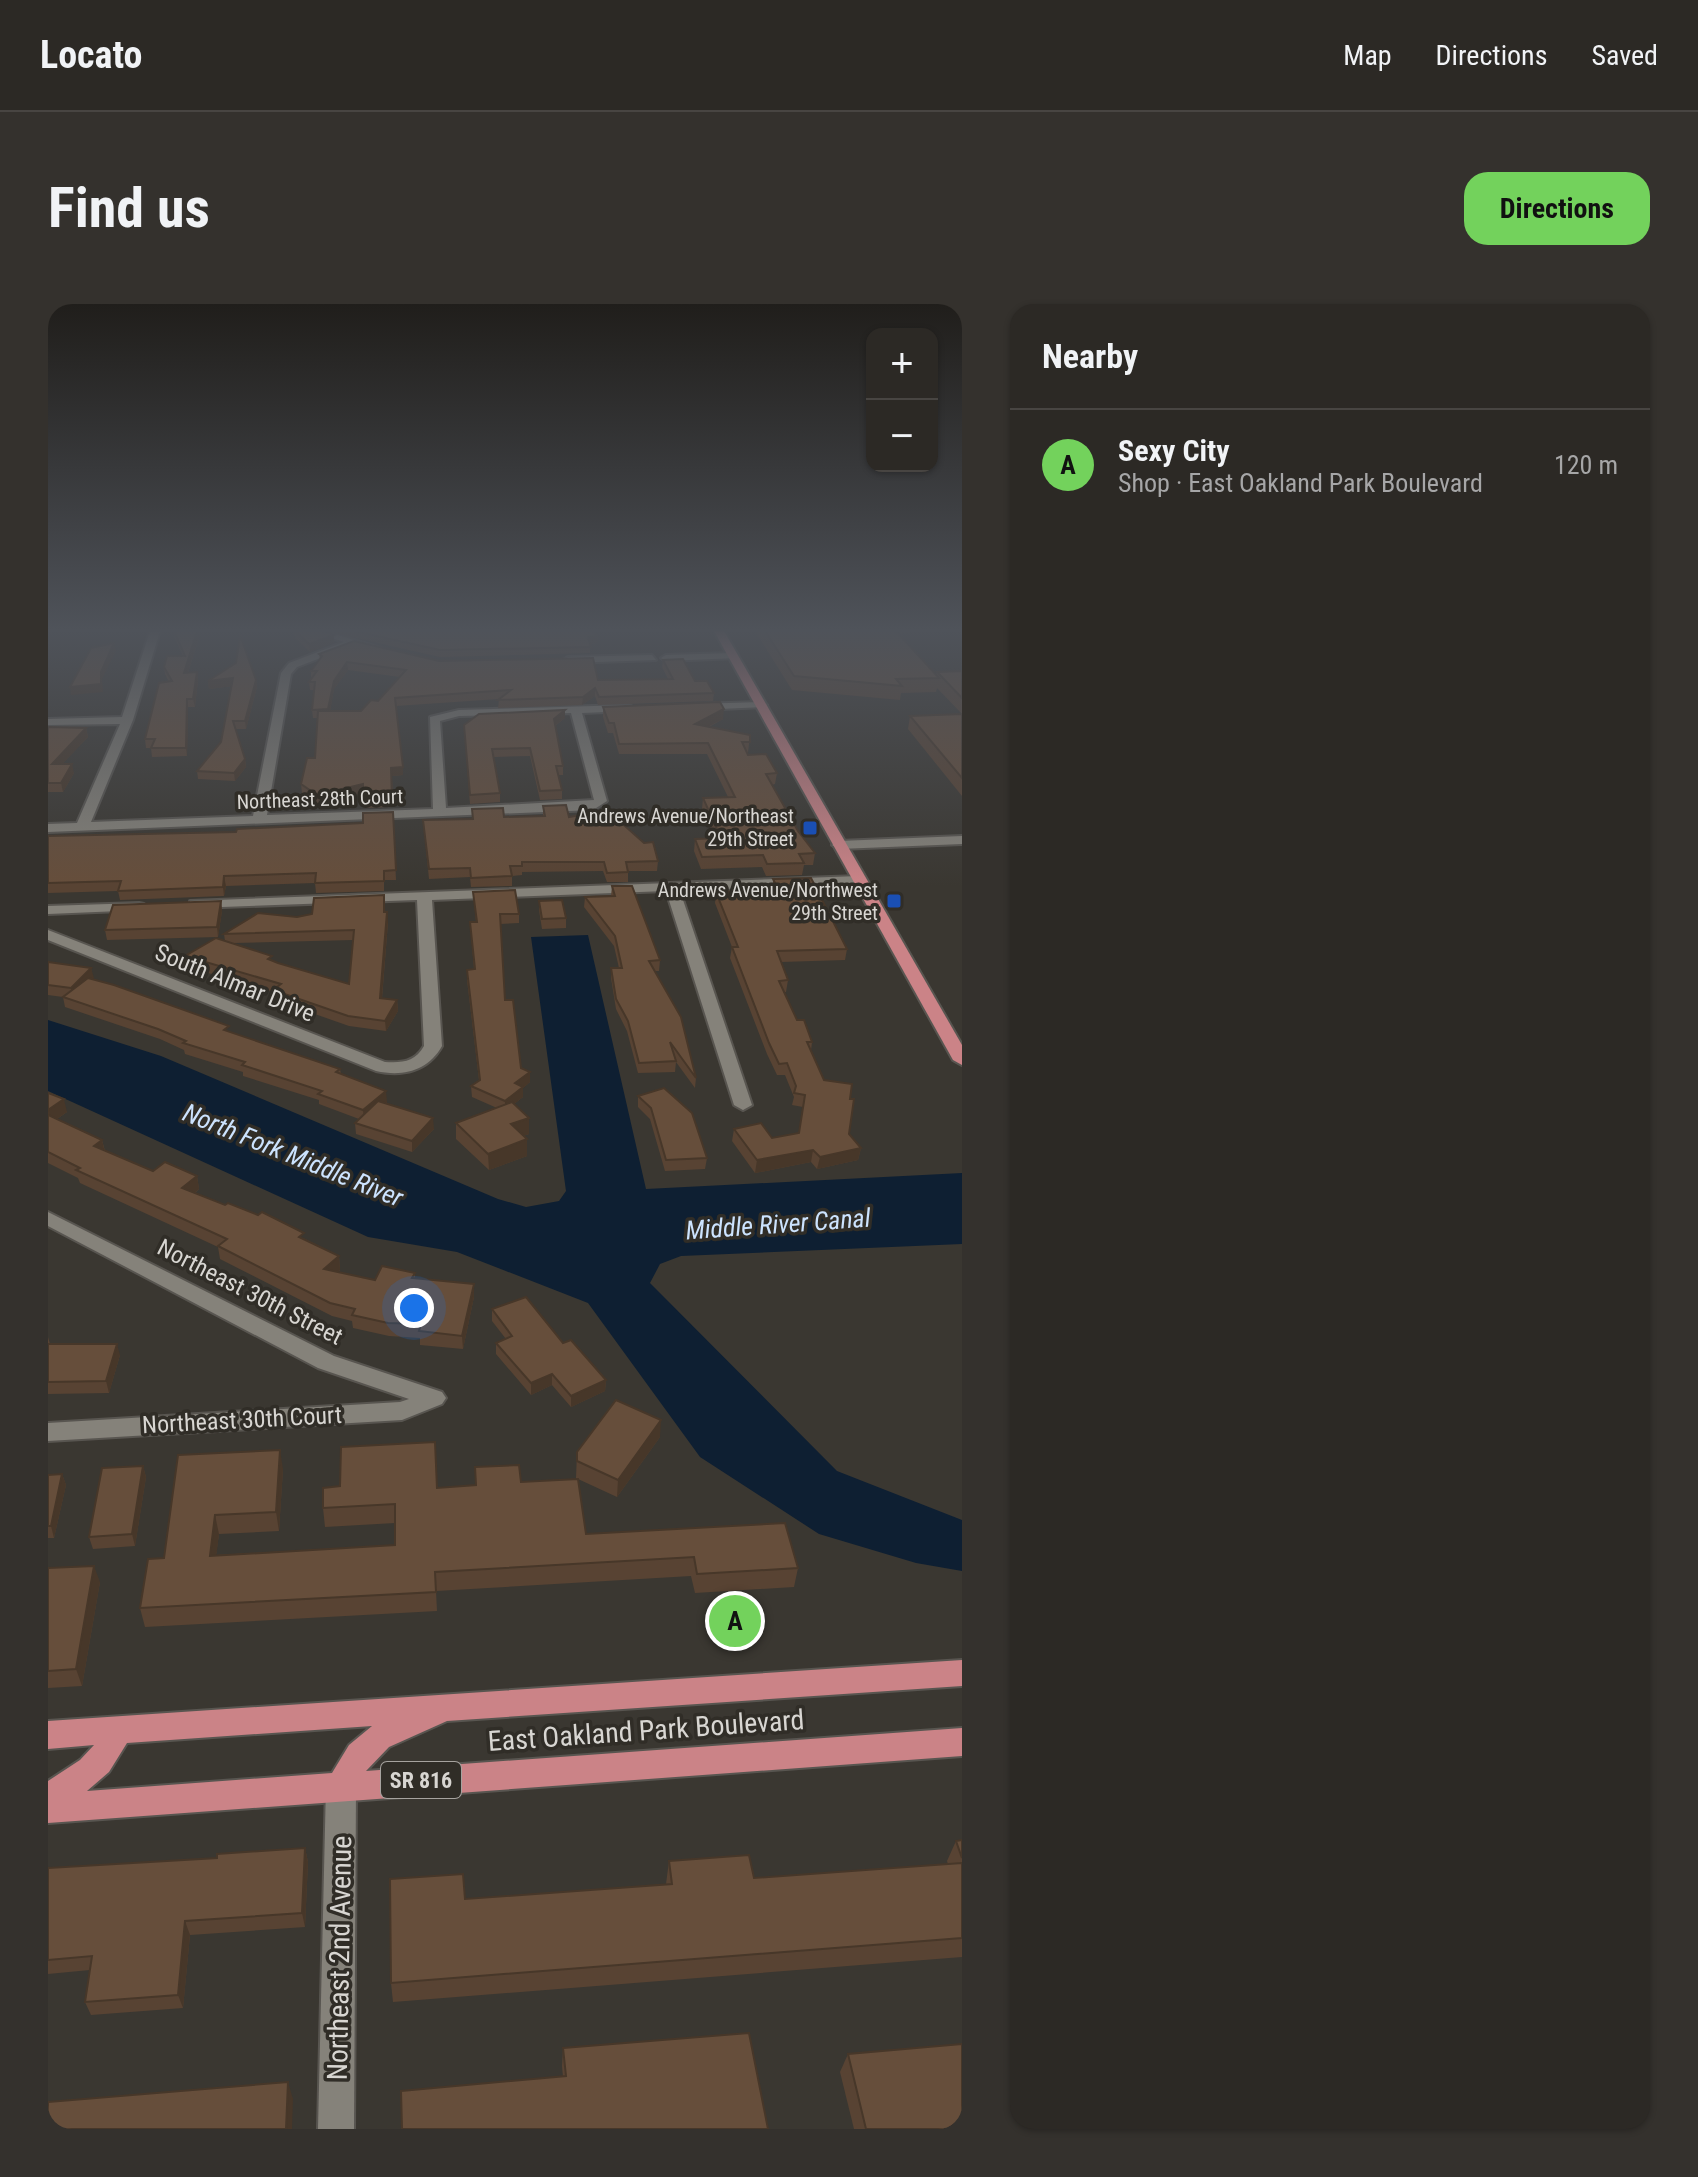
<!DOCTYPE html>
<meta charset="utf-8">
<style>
:root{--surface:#2c2925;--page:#34312d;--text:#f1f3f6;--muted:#a6a6a7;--line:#484542;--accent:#73d25c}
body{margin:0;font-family:"Roboto Condensed",sans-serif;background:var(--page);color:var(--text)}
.controls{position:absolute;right:24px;top:24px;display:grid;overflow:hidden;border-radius:16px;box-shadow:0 2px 6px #0004}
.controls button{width:72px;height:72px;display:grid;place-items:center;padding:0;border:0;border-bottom:2px solid var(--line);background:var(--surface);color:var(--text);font:40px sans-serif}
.you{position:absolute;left:366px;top:1004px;width:28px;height:28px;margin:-20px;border:6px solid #fff;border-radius:50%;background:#1a73e8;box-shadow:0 0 0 12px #1a73e833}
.badge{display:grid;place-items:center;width:52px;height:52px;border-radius:50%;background:var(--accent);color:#111;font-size:26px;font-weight:700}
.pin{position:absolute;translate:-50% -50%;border:4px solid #fff;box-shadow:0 2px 8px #0006}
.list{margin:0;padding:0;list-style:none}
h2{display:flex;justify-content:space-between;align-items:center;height:104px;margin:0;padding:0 32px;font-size:34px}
h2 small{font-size:26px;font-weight:400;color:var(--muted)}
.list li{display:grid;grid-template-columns:52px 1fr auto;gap:24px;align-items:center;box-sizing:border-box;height:112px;padding:0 32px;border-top:2px solid var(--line)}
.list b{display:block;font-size:30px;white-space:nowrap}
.list p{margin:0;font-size:26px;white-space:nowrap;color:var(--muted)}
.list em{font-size:26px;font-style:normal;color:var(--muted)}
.map{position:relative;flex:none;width:914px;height:1825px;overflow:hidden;border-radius:24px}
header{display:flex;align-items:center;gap:48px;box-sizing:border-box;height:112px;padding:0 40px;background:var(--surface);border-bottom:2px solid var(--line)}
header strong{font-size:38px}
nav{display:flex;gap:44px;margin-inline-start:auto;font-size:28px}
.intro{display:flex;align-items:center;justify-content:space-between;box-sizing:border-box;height:192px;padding:0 48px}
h1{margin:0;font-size:56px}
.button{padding:20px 36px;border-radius:24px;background:var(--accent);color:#111;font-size:28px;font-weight:700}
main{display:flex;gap:48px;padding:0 48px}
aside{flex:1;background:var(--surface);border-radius:24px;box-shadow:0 2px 6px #0004}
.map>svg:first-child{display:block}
</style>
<header>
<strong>Locato</strong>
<nav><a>Map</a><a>Directions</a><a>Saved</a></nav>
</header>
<div class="intro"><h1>Find us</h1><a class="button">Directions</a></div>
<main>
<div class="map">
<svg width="914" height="1825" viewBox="0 0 914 1825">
<rect width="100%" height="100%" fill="#3a3731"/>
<path fill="#0e1f32" d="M540,631L598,885L914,869V940L633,952L612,960L602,979L789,1167L914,1216V1267L868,1259L771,1230L652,1153L540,999L409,948L320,933L0,787V716L113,752L450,895L478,903L511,897L518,887L483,633Z"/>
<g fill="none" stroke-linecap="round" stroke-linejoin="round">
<g stroke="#585550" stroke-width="4">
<g id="minor">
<path d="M102,327H112L85,416L43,518L205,512L233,369L241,359L296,338L262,327H277L335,345L330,348L301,340V343L249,363L243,370L219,511L385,505L382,413L411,406L581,401L587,404L581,407L534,409L559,497L545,506L0,528V520L29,519L72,420L0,421V415L74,413ZM523,409L546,496L398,504L392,417L411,412Z"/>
<path d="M685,349L689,354L618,357L613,354L618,351Z"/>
<path d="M604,351L608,356L520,359L515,356L520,353Z"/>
<path d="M713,398L719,401L717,403L649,406L643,403L649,400Z"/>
<path d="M914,532V540L791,545L784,541L791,537Z"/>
<path d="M811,572L816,573V579L632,587L704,801L695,806L686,801L618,587L384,596L394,742C380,767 355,773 328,767L0,636V626L337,758C354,759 367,758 376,742L369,596L147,604L142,603V597Z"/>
<path d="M91,599L96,600V606L0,610V602Z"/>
<path d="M0,908L286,1052L394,1088L398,1094L394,1100L354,1116L0,1137V1119L352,1098L361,1095L270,1064L0,922Z"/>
<path d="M293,1468L304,1472L308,1482L306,1825H270L278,1482L282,1472Z"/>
</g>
</g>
<g stroke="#585550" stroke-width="4">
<g id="major">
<path d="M666,327H676L914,741V761L905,756Z"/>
<path d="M914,1356V1382L399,1417L341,1443L318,1467L914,1424V1452L0,1519V1477L32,1456L46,1441L0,1445V1417ZM324,1422L301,1441L284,1469L39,1487L61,1468L79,1439Z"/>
</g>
</g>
<use href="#minor" fill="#85827a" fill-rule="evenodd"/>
<use href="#major" fill="#cb8387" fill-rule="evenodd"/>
</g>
<g fill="#584333" fill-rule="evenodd">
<path d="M125,327L152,330L140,369L149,368L150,376L147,403H140L139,452L104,453L103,444H98L97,435L121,378L117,370L116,363L135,352L126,332Z"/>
<path d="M246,327L286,331V338L262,348L247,334Z"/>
<path d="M277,327H544L550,332L549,339L542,340V349L392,353Z"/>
<path d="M707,327H914L850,329L888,371L889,368L914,367V410L889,384L888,388L853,389L852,396L744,386Z"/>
<path d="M271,350L391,357L550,376L620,375L614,363L615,356L666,389L665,397L550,401L547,392L534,401L450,404L451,395L348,402L355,471L344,472L345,503L316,504L315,489L270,500L254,489L253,480L267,454L270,414H265L264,406L266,386H262L261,378L263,374V367L272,355ZM300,366L352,373L330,397L313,407H282L286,385Z"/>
<path d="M208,376L209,383L198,425H187L197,455L198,463L187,477L150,475L149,467L173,438L184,382L161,385L160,377Z"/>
<path d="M555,403L675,415L661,423L702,431L700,449H699L729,469L727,480L724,481L750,527L767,549L765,561H756L754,571L718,572L714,563L653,565L646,547L647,535L667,534L654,505L655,494L680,493L659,450H571L565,429H560L555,413Z"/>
<path d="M517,406V414L507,422L515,462V471H510L514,486V495L492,496L482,452L446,453L452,489V498L422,500L416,421Z"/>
<path d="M914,410V492L860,425L862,412Z"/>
<path d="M0,424H38L40,433L14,460L26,469L15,488H0Z"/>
<path d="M495,502L521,513L610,557L609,567H580V578H559L555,567L474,568V571L464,572V582L423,583L422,573L381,575L375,516L424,515V505L456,513L495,512Z"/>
<path d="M345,508L348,576H336V587L268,589L267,579L178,582L176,592L72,596L70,587L0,589V532L188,528L315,519Z"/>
<path d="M725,575L799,645L797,656L733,658L740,676L738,688H736L749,716L764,738L763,747L776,776L802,795L801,830L813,844L810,856L769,865L763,858L707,869L684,837L686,825L724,834L751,829L755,803L744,801L746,793L737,771H729L719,750L682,654L684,643L667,599L668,588L725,587Z"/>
<path d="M564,582L612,656L611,667H606L648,774L647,784L628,758L627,768L590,769L579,727L568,705L563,674V664H571L566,642L536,603L537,593L563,592Z"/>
<path d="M425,588L471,610V619L452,620L457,696L473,764L482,768V778L475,784V793L466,800L481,814V830L475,832L479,835V852L441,866L408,835V819L449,804L424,793L423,782L431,776L419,676V666L426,665L422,618H428Z"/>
<path d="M173,597L174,607L170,633L59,636L57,626Z"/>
<path d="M491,597L518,614V624L494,625L491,606Z"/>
<path d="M336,608L340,618L334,695L349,696L350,707L338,727L301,722L227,696L226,688L139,663L137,652L177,637L176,630L249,613ZM305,636L301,680L230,659L185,639Z"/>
<path d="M0,658L43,664L45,675L182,728L292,765L293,770L339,798L337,800L386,825L364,848L308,830L307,819L311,815L271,800V796L195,772V768L137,750L136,746L112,735L17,703L15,693L0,691Z"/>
<path d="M0,789L19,808L9,815L54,836L57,847L105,867L149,872L151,885L147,889L257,935L291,952L292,966L290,968L327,976L367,969V974L426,993L415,1045L372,1041V1034L341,1032L305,1024L304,1017L284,1012L172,955L170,943L32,879L30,874L0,859Z"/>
<path d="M590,792L659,854L657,865L617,867L602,815L590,803Z"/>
<path d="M444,1005L515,1039L558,1076L557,1087L523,1103L504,1081L483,1091L448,1050V1039L458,1035L444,1017Z"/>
<path d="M0,1033L2,1040L72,1051L61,1089L0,1090Z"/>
<path d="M612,1133L569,1193L530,1175L538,1230L750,1264L746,1283L647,1289L643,1272L388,1287L389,1307L97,1323L92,1304L116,1254L130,1151L235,1165L231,1227L171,1230L168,1251L347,1241V1219L277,1223L275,1204L389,1184L427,1182V1163L473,1178L530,1175L528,1174L529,1148Z"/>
<path d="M95,1162L98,1173L87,1242L45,1245L41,1233Z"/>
<path d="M14,1170L18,1181L6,1234H0V1171Z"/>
<path d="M0,1264L52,1278L34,1382L0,1384Z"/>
<path d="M914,1536V1653L345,1698L343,1679L417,1595L618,1580L621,1557L706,1574L900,1560L899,1557L908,1537Z"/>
<path d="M257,1544L260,1558L257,1623L142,1631L135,1704L43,1711L37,1698L42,1666L0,1670V1564L169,1554Z"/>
<path d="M515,1744L720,1825L515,1773L514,1762Z"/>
<path d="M800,1750L914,1825H806L792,1768Z"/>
</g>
<g fill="#473729">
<path d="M149,327H151L152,330L137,377L136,369Z"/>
<path d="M286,331V338L262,348L261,340Z"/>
<path d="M550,332L549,339L540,340V333Z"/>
<path d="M66,339L68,347L54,375L55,388L23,391L22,383L53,368Z"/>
<path d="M299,358L300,366L286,385L281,413L280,405L286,377Z"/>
<path d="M149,368L150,376L147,403L145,395Z"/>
<path d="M185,374L186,382L161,385L160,377Z"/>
<path d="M208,376L209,383L198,425L197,417Z"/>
<path d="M547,384V392L534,401L535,393Z"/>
<path d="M139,395L140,403L139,452L138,444Z"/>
<path d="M676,405L675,415L646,430L647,420Z"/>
<path d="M517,406V414L505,423L506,415Z"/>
<path d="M38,424L40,433L6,469L4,460Z"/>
<path d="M197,455L198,463L187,477L186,469Z"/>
<path d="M24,460L26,469L15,488L13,479Z"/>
<path d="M355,463V471L344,472L343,464Z"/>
<path d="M315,480L316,488L270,500L269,491Z"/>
<path d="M176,572L178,582L176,592L175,583Z"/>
<path d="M173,597L174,607L170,633L169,623Z"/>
<path d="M339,608L340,618L333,705L332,694Z"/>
<path d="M43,664L46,674L25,694L23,684Z"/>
<path d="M349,696L350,707L338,727L337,717Z"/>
<path d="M482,768V778L475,784V793L457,807V797L467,779Z"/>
<path d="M338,787L339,798L316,817L315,806Z"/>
<path d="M16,795L19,808L0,821V806Z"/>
<path d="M385,814L386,825L364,848V837Z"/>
<path d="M481,814V830L463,836V820Z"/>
<path d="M479,835V852L441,866L440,850Z"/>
<path d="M54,836L57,849L46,842Z"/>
<path d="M813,844L810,856L769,865L772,853Z"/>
<path d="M765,846L763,858L707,869L709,856Z"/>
<path d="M149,872L151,885L137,897L134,884Z"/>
<path d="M291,952L292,966L277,978L276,965Z"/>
<path d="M426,980V993L415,1045L414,1032Z"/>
<path d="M69,1040L72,1051L61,1089L58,1077Z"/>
<path d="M504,1070V1081L483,1091V1079Z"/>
<path d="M558,1076L557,1087L523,1103V1092Z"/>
<path d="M613,1116L612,1133L569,1193L570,1176Z"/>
<path d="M232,1146L235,1165L231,1227L228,1208Z"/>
<path d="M95,1162L98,1173L87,1242L84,1230Z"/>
<path d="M14,1170L18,1181L6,1234L3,1222Z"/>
<path d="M167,1211L171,1230L166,1270L162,1252Z"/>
<path d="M46,1262L52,1278L34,1382L28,1365Z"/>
<path d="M257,1544L260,1558L257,1623L254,1609Z"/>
<path d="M137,1617L142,1631L135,1704L130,1691Z"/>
<path d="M240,1778L245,1795L244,1825H238Z"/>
</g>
<g fill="#664e3b" stroke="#473729" stroke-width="2">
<path d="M126,327H149L136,369L149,368L145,395H139L138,444H103L107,435H97L111,379L124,377L116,363L119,352H137Z"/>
<path d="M247,327H276L286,331L261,340Z"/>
<path d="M306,327H544L550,332L540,333L543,343L392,346Z"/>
<path d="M717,327H848L891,374L848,375L854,382L746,372Z"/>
<path d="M192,331L208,376L197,417H185L197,455L186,469L149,467L173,438L185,374L160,377L188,359Z"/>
<path d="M306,337L391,357L545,354L550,376L625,375L615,356L635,355L647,377H659L666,389L551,393L547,384L535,393L450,396L463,386L347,394L355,463L343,464L344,494L315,496V480L269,491L253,480L259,454H267L270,407H313L323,396L330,397L358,366L299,358L286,377L280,405L264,406L267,378H261L269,367H263L274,352L271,350Z"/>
<path d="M66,339L53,368V380L22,383L43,344Z"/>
<path d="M914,367V394L889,368Z"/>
<path d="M672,398L676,405L647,420L702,431V438H694L700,451L718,450L729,469L718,470L750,527L767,549L751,550L756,559L719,560L715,551L654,553L647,535L673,534L655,494L687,493L660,439L571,440L566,419H561L555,403Z"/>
<path d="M517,406L506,415L515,462H508L514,486L492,487L482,444L444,445L452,489L422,491L416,421L431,410Z"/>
<path d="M914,410V474L862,412Z"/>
<path d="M1,423L38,424L4,460H24L13,479H0V424Z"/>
<path d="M518,501L521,513L559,506L596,539L605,538L610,557L578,558L580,568L559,569L556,558H474V562H462L464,572L423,574L422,564L381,565L375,516L425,515L424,505L455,504L456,513L497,512L495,502Z"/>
<path d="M345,508L348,566L336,567V577L267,579L268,569L176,572L175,583L70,587L73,577L0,579V532L188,528L189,525L315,519V509Z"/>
<path d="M763,574L799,645L729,647L740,676L731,677L749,716H756L764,738H759L776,776L804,780L802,795H806L801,830L813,844L772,853L765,846L709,856L686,825L713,819L724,834L751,829L757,791L746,789L748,782L739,759L731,760L721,739L684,643H690L668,588L731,587L725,575Z"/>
<path d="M564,582H584L612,656L601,657L633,713L648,774L622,738L628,757L591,759L580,717L568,695L563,664H574L567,632L537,593L567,592Z"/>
<path d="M467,586L471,610H452L457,696H465L473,764L482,768L467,779L475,783L457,797L423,782L432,776L419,666L427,665L422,618H429L425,588Z"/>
<path d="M336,591V608H339L332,694L349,696L337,717L300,712L225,686L233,680L137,652L168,634L224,652L220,655L230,659L301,680L306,626L176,630L210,609L249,613L264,610L266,594Z"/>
<path d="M514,596L518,614L494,615L491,597Z"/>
<path d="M173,597L169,623L57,626L65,601Z"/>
<path d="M0,658L43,664L23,684L0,681Z"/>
<path d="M40,674L66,681L181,722L176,726L292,765L288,768L338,787L315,806L270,790L274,787L194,761L197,758L135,739L138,737L110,725L15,693Z"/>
<path d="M616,784L644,809L659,854L618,856L603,804L590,792Z"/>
<path d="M0,789L16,795L0,806Z"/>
<path d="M330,797L385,814L364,837L307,819Z"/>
<path d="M464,798L481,814L463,820L479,835L440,850L408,819Z"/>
<path d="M0,811L54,836L46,842L105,867L117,858L149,872L134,884L177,901L180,899L210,911L214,908L256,929L251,933L291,952L276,965L327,976L334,962L367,969L364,974L426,980L414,1032L371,1027L373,1020L340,1019L304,1011L307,1005L282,999L170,942L179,935L28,866L32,864L0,848Z"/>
<path d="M478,993L515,1039L523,1036L558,1076L523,1092L504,1070L483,1079L448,1039L464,1032L444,1005Z"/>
<path d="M0,1040H69L58,1077L0,1078Z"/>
<path d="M568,1096L613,1116L570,1176L529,1157V1148Z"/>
<path d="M387,1138L389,1184L428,1181L427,1163L471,1161L473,1178L530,1175L538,1230L737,1219L750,1264L649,1270L646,1253L387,1268L388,1288L92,1304L100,1255L116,1254L130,1151L232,1146L228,1208L167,1211L162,1252L347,1241V1200L275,1204V1184L292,1182L293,1143Z"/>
<path d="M95,1162L84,1230L41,1233L54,1164Z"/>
<path d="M14,1170L3,1222H0V1171Z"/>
<path d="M46,1262L28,1365L0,1367V1264Z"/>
<path d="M914,1536V1554L908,1537Z"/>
<path d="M257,1544L254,1609L137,1617L130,1691L37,1698L44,1652L0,1656V1564L169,1554V1550Z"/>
<path d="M701,1551L706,1574L914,1559V1634L343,1679L342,1575L415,1570L417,1595L624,1580L621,1557Z"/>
<path d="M701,1729L720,1825H354L353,1787L518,1772L515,1744Z"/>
<path d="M914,1740V1825H818L800,1750Z"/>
<path d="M240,1778L238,1825H0V1798Z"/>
</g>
<linearGradient id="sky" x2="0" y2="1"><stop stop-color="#201e1b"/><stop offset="0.56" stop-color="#4f535a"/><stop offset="1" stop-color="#4f535a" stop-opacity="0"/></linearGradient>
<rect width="914" height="582" fill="url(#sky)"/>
<g fill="#1a4fb4" stroke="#302d27" stroke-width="3">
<rect x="754" y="516" width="16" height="16" rx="4"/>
<rect x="838" y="589" width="16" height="16" rx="4"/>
</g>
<g text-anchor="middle" stroke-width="7" stroke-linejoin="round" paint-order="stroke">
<g font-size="20" fill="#d8d6d2" stroke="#302d27">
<text transform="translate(272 495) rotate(-2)" y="7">Northeast 28th Court</text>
</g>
<g font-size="20" fill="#d8d6d2" stroke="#302d27" text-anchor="end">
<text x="746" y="519">Andrews Avenue/Northeast<tspan x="746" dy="23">29th Street</tspan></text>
<text x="830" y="593">Andrews Avenue/Northwest<tspan x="830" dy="23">29th Street</tspan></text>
</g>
<rect fill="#302d27" stroke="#a6a39f" stroke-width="2" x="333" y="1458" width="80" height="36" rx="6"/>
<g font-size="22" font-weight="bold" fill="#d8d6d2">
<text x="373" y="1484">SR 816</text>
</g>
<g font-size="24" fill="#d8d6d2" stroke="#302d27">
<text transform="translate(187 679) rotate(22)" y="8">South Almar Drive</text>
<text transform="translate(202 988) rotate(27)" y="8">Northeast 30th Street</text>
<text transform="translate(194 1116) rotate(-3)" y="8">Northeast 30th Court</text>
</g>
<g font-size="26" font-style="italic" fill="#cce3fe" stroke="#302d27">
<text transform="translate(245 851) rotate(22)" y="9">North Fork Middle River</text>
<text transform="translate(730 920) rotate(-4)" y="9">Middle River Canal</text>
</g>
<g font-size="28" fill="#d8d6d2" stroke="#302d27">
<text transform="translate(598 1426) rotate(-4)" y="10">East Oakland Park Boulevard</text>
<text transform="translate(291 1654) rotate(-89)" y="10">Northeast 2nd Avenue</text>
</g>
</g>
</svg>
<div class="controls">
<button>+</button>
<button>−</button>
</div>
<div class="you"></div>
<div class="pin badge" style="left:687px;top:1317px">A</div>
</div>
<aside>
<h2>Nearby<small></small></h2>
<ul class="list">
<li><span class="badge">A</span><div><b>Sexy City</b><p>Shop · East Oakland Park Boulevard</p></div><em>120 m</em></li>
</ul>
</aside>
</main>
